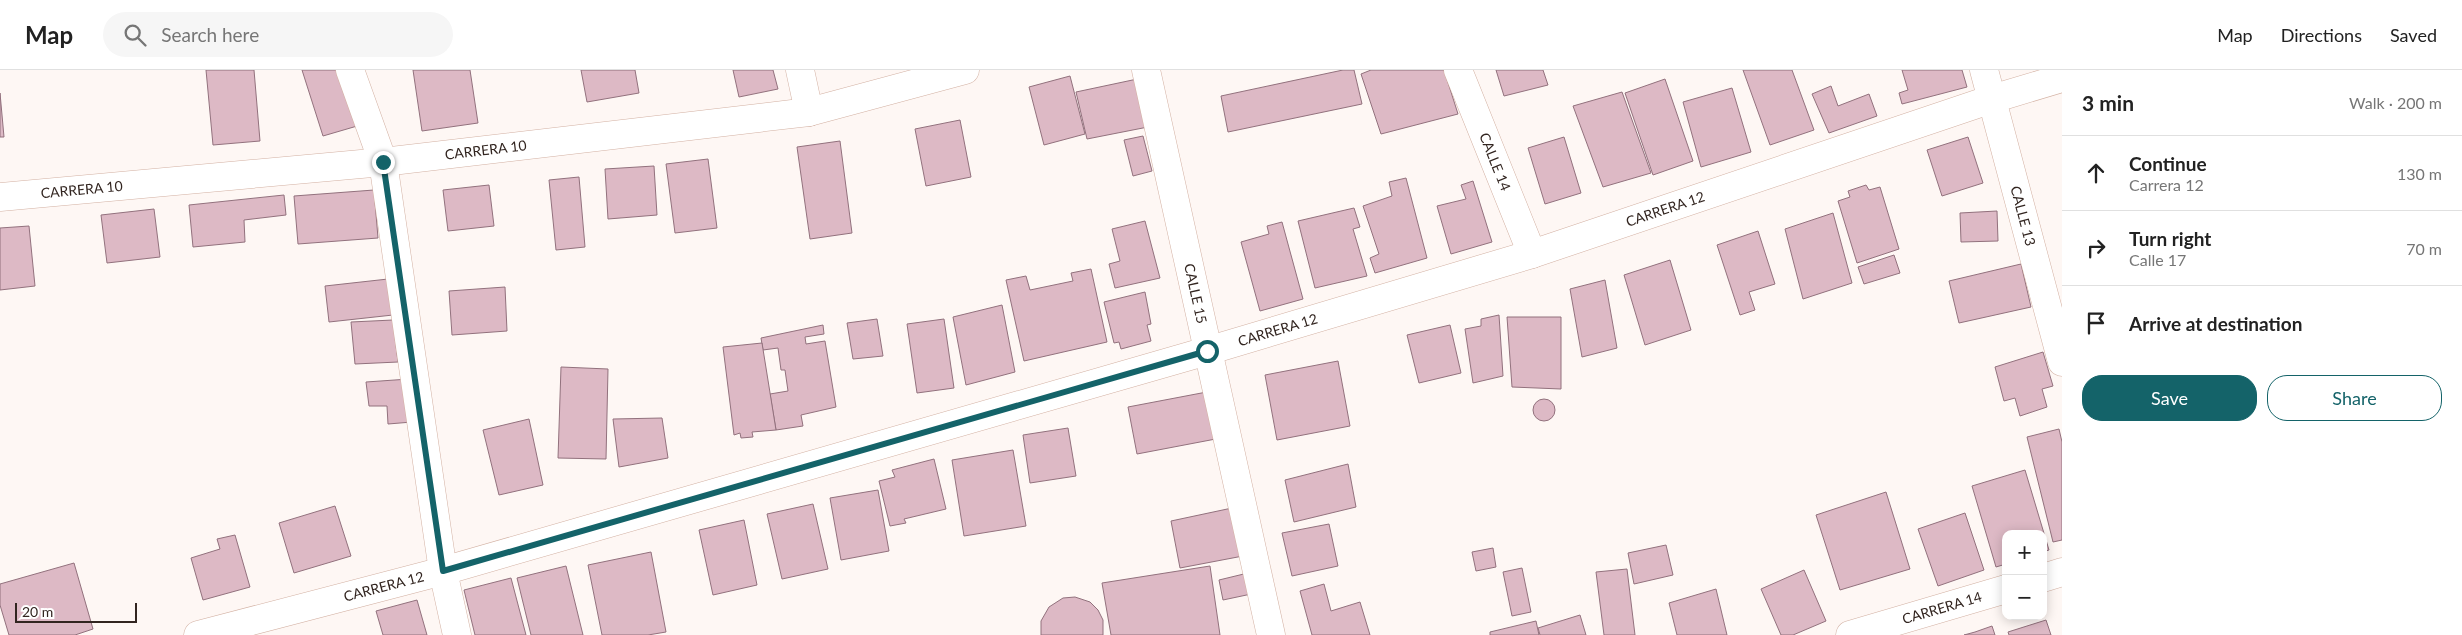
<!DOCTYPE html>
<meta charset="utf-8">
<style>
:root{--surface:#fff;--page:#f6f6f6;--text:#222;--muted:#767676;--line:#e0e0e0;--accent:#146369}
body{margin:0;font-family:Lato,sans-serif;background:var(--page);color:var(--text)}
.controls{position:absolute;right:15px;bottom:15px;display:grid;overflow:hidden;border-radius:10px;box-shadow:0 2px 12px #0003}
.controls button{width:45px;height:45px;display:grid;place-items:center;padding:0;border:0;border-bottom:1px solid var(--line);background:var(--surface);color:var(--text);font:25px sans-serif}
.scale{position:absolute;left:15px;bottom:12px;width:122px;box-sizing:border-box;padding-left:5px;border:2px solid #322520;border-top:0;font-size:14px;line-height:18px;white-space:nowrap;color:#322520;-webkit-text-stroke:4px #fff;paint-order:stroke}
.stop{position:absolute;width:15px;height:15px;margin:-11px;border:4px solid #146369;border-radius:50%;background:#fff}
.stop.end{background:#146369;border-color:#fff;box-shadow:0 1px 5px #0008}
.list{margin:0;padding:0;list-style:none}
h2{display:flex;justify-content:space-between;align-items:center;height:65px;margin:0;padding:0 20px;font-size:21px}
h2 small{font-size:16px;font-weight:400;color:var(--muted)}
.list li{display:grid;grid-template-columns:32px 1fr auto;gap:15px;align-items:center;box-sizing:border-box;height:75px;padding:0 20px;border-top:1px solid var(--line)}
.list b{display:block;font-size:19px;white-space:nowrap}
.list p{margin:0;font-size:16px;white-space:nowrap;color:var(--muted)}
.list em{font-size:16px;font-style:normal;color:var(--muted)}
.actions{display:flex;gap:10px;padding:15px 20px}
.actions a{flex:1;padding:11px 0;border:1px solid var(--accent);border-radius:20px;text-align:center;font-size:18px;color:var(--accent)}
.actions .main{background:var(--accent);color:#fff}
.icon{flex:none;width:28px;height:28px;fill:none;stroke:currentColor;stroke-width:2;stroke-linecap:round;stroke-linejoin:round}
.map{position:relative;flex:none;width:2062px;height:565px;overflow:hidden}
header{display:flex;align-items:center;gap:30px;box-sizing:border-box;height:70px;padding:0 25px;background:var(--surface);border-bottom:1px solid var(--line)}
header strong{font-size:24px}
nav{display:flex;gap:28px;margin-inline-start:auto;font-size:18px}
.search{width:350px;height:45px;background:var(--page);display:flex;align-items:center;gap:12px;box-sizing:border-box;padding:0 18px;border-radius:28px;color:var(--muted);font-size:19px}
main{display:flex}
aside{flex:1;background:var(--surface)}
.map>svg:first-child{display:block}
</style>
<header>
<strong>Map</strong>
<div class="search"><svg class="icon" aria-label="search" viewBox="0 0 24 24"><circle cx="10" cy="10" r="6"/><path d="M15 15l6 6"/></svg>Search here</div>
<nav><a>Map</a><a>Directions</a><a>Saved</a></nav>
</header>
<main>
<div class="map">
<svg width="2062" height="565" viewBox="0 0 2062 565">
<rect width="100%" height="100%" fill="#fef7f4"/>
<g fill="#ddb9c5" stroke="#92717d">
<path d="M206,0H254L260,71L213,75Z"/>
<path d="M302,0H347L364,54L323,66Z"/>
<path d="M413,0H470L478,53L422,61Z"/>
<path d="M581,0H635L639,23L587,32Z"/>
<path d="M733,0H773L778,19L739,27Z"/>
<path d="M1343,0H1354L1362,34L1228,62L1221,26Z"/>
<path d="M1371,0H1444L1458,44L1381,64L1361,4Z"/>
<path d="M1496,0H1543L1548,15L1504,26Z"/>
<path d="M1743,0H1792L1814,60L1770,75Z"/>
<path d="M1902,0H1962L1967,17L1902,34L1899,23L1908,20Z"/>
<path d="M1070,6L1085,64L1044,75L1029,17Z"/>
<path d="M1142,8L1153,56L1087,69L1076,22Z"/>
<path d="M1665,9L1693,91L1653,105L1625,23Z"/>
<path d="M1831,16L1838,36L1869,24L1877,46L1829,63L1812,24Z"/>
<path d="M1732,18L1751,82L1701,97L1683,32Z"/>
<path d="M1622,22L1651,103L1603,117L1573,36Z"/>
<path d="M0,23L4,67H0Z"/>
<path d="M960,50L971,107L926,116L915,59Z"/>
<path d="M1143,66L1152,101L1133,106L1124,70Z"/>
<path d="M1564,67L1581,123L1545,134L1528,78Z"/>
<path d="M1968,67L1983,113L1942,126L1927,80Z"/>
<path d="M840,71L852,163L810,169L797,77Z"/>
<path d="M708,89L717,158L675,163L666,94Z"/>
<path d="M654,96L657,145L608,149L605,99Z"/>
<path d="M579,107L585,177L556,180L549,110Z"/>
<path d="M1406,108L1427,188L1375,203L1370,188L1379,184L1363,136L1392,126L1389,112Z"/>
<path d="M1473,111L1492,172L1451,184L1437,136L1466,129L1461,115Z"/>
<path d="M489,115L494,156L448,161L443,120Z"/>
<path d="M1866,115L1869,120L1880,117L1899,179L1857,193L1838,131L1850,127L1848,121Z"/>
<path d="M374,120L378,168L298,174L294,126Z"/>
<path d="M284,125L286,145L244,150L245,172L193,177L189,135Z"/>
<path d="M1354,138L1360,157L1353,159L1367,206L1315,218L1298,151Z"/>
<path d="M154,139L160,187L107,193L101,145Z"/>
<path d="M1997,141L1998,171L1961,172L1960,143Z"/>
<path d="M1833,143L1852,213L1803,229L1785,159Z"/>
<path d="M1145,151L1160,208L1115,218L1109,194L1120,191L1112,159Z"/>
<path d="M1282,152L1303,229L1260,241L1241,172L1269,164L1267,156Z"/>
<path d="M29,156L35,216L0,220V158Z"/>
<path d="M1758,161L1775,214L1749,222L1755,240L1740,245L1717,175Z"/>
<path d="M1894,185L1900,203L1864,214L1858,197Z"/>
<path d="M1670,190L1691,260L1645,275L1624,205Z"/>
<path d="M2021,194L2031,237L1959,253L1949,211Z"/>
<path d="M1091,199L1107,272L1024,291L1006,210L1026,206L1030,220L1073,211L1071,203Z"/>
<path d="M388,209L393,245L329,252L325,216Z"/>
<path d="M1605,210L1617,278L1582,287L1570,219Z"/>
<path d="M505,217L507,261L452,265L449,221Z"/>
<path d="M1145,222L1151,254L1147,255L1151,271L1121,279L1119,272L1114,273L1104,232Z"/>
<path d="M1002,235L1015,302L966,315L953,247Z"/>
<path d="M1499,245L1503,306L1473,313L1465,259L1481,256V249Z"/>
<path d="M1507,247H1561V319L1512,317Z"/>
<path d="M877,249L883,286L853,289L847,253Z"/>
<path d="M944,249L954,318L917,323L907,254Z"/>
<path d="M393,250L398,292L355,294L351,252Z"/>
<path d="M823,255L824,264L805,267L806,274L825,271L836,337L801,345L803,356L776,360L770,324L788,321L785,300H781L778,278L763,280L761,268Z"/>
<path d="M1450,255L1461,303L1419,313L1407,265Z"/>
<path d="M762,273L776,360L752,362L753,367L741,368L740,363L734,365L723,277Z"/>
<path d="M2043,282L2053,316L2042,319L2047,337L2020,346L2015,328L2004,331L1995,297Z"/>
<path d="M1338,291L1350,356L1277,370L1265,305Z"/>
<path d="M561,297L608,299L606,389L558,388Z"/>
<path d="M409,309L412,352L388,354L387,336H369L366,312Z"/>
<path d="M1212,321L1221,368L1137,384L1128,337Z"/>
<circle cx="1544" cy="340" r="11"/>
<path d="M662,348L668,388L619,397L613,349Z"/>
<path d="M529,349L543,415L499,425L483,360Z"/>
<path d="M1068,358L1076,406L1030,413L1023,365Z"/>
<path d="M2059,359L2062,372V470L2053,472L2027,367Z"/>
<path d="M1013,380L1026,456L964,466L952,390Z"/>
<path d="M934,389L946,439L904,449L906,453L890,456L879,411L895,407L892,400Z"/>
<path d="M1348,394L1356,437L1294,452L1285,410Z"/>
<path d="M2025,400L2049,480L2043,482V464H2006V494L1996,497L1972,416Z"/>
<path d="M878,420L889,481L841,490L830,428Z"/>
<path d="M1886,422L1910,499L1840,520L1816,445Z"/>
<path d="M813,434L828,499L782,509L767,444Z"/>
<path d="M335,436L351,486L294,503L279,453Z"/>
<path d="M1232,438L1243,486L1180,498L1171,451Z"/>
<path d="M1965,443L1984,500L1938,516L1918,459Z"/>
<path d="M744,450L757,515L713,525L699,460Z"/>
<path d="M1329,454L1338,496L1292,506L1282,463Z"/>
<path d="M235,465L250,517L203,530L191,488L220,479L217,469Z"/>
<path d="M1666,475L1673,505L1634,514L1628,483Z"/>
<path d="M1493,478L1496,497L1476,501L1472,482Z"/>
<path d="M651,482L666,562L648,565H602L588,495Z"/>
<path d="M74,493L93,559L75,565H9L0,535V514Z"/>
<path d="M566,496L583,565H531L517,508Z"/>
<path d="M1210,496L1220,565H1111L1102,513Z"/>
<path d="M1522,498L1531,542L1512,546L1503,502Z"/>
<path d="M1627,499L1635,565H1604L1596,502Z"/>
<path d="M1804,500L1826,551L1793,565H1781L1761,519Z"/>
<path d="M1252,502L1256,523L1223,530L1219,510Z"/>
<path d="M511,508L526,565H475L464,520Z"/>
<path d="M1324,514L1331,541L1360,532L1370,565H1312L1300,521Z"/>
<path d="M1716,519L1727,565H1677L1669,533Z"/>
<path d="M1075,527L1090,532L1098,540L1103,550V565H1041V551L1049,537L1063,528Z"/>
<path d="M417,530L427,565H383L376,541Z"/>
<path d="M1580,545L1586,565H1540L1538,558Z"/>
<path d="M2046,550L2051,565H2009L2008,562Z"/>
<path d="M1536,551L1539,565H1490V562Z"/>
<path d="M1992,556L1995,565H1964L1975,562Z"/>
</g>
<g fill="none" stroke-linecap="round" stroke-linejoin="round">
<g stroke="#d3b1a3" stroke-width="29">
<g id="street">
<path d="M350,0L383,92L443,501L457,565"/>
<path d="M800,0L809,42"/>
<path id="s1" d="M1146,0L1271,565"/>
<path id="s2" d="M1458,0L1532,184"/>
<path id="s3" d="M1984,0L2062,292"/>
<path id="s4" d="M0,127L383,92L809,42L965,0"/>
<path d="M2043,508L2062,502"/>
<path id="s5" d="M198,565L443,501L1207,281L1532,184L1992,29L2062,8"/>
<path id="s6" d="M1850,565L2006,519"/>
</g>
</g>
<use href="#street" stroke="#fff" stroke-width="28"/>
</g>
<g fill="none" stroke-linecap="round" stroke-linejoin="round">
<path stroke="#146369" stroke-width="6" d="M383,92L443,501L1207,281"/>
</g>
<g text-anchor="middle" stroke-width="4" stroke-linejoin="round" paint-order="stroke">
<g font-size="14" fill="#322520" stroke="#fff">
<text dy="5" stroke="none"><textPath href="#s4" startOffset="488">CARRERA 10</textPath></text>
<text dy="5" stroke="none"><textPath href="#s2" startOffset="99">CALLE 14</textPath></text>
<text dy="5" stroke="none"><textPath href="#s4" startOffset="82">CARRERA 10</textPath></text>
<text dy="5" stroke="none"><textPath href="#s5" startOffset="1528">CARRERA 12</textPath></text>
<text dy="5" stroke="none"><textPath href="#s3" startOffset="151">CALLE 13</textPath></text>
<text dy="5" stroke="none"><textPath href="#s1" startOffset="229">CALLE 15</textPath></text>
<text dy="5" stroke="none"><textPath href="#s5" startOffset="1122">CARRERA 12</textPath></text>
<text dy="5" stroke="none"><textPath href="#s5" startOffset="192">CARRERA 12</textPath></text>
<text dy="5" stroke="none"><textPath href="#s6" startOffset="96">CARRERA 14</textPath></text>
</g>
</g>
</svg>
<div class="controls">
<button>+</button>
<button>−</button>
</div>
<div class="scale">20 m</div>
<div class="stop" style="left:1207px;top:281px"></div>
<div class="stop end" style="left:383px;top:92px"></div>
</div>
<aside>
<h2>3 min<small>Walk · 200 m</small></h2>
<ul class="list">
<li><svg class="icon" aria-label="ahead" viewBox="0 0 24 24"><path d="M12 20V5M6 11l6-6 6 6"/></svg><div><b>Continue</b><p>Carrera 12</p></div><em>130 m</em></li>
<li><svg class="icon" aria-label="right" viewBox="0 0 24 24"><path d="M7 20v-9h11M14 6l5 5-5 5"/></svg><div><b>Turn right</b><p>Calle 17</p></div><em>70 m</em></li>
<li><svg class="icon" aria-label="arrive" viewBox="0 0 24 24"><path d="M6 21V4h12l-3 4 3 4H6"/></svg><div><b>Arrive at destination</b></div></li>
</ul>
<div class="actions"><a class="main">Save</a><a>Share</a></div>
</aside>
</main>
